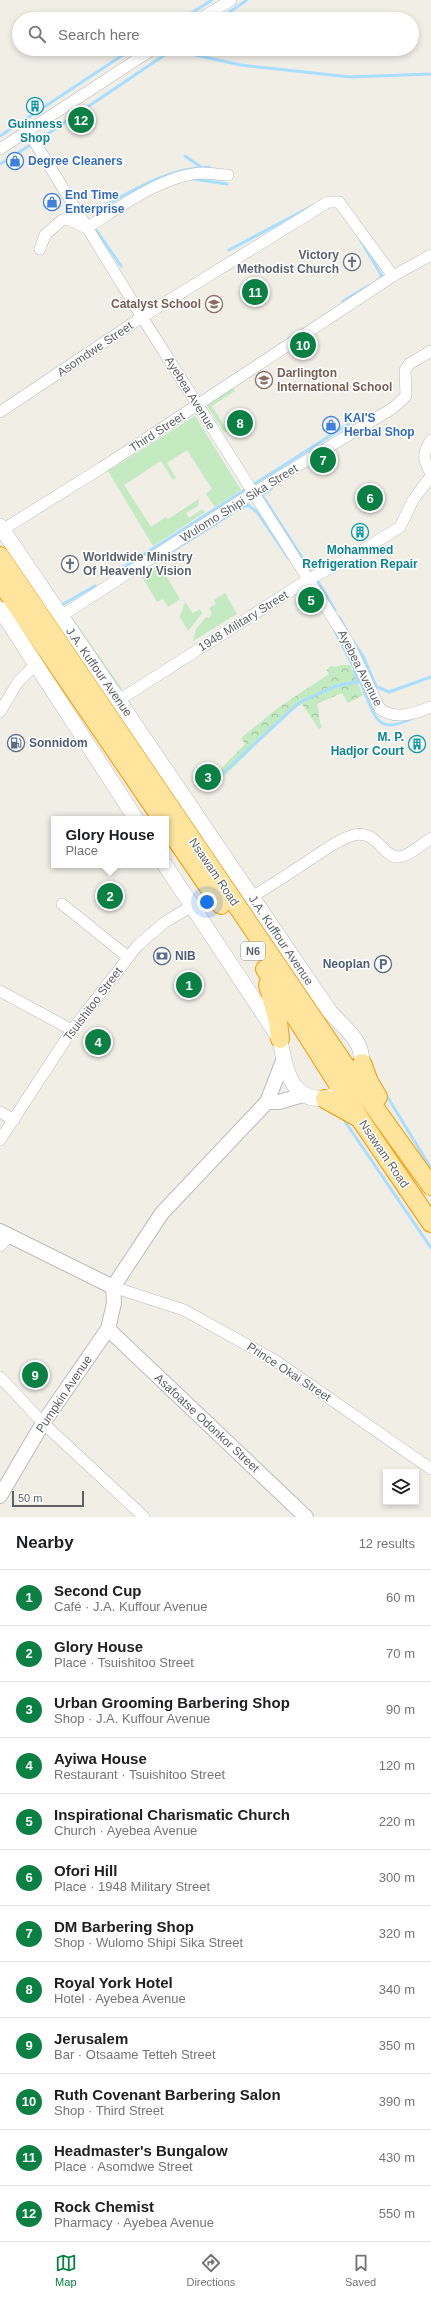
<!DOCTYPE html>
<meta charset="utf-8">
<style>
:root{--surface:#fff;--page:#f6f6f6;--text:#202124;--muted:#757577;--line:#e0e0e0;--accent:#0b8043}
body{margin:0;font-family:Helvetica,sans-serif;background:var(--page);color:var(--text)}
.controls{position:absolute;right:12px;bottom:12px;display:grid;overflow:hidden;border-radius:0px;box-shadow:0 2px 6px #0003}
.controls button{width:36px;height:36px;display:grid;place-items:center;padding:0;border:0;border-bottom:1px solid var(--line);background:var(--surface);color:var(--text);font:20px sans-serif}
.scale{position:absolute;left:12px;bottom:10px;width:72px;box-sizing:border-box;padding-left:4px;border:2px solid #5d6267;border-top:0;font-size:11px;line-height:14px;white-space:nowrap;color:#5d6267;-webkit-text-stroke:3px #fff;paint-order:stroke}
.you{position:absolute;left:207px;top:902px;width:14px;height:14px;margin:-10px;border:3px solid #fff;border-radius:50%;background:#1a73e8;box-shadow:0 0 0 6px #1a73e833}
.badge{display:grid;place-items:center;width:26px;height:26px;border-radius:50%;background:var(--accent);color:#fff;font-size:13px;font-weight:700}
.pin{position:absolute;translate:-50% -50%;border:2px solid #fff;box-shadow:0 1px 4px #0006}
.popup{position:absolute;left:51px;top:816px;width:118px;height:52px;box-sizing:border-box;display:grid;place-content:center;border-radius:0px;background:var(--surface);filter:drop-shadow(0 1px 3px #0005);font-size:13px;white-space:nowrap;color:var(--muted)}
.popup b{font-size:15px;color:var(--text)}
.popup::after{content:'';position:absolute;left:50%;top:100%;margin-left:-8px;border:8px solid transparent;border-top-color:var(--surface)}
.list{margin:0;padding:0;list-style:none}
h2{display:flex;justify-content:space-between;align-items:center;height:52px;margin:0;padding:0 16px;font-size:17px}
h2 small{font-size:13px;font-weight:400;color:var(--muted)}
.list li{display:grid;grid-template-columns:26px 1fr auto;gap:12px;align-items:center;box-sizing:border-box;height:56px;padding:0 16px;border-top:1px solid var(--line)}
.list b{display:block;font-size:15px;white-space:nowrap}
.list p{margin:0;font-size:13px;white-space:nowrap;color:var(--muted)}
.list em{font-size:13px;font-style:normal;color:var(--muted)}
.icon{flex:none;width:22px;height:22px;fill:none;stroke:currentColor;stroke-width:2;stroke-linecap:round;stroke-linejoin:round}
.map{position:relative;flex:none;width:431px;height:1517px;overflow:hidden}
.search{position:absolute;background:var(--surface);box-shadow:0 2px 6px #0003;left:12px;right:12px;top:12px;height:44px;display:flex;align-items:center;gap:10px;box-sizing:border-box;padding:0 14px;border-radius:22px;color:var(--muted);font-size:15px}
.sheet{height:724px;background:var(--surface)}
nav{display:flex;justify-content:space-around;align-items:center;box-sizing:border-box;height:56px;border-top:1px solid var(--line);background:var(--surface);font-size:11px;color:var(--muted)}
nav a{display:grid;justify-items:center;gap:2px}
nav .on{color:var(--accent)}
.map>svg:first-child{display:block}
</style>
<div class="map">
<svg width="431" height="1517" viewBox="0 0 431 1517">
<defs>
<pattern id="forest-crowns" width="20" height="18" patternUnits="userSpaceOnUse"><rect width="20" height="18" fill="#c3eac1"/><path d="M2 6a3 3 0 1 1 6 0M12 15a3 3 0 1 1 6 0" fill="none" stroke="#a2c1a1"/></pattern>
</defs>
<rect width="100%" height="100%" fill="#f1eee6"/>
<g fill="#c3eac1">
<path d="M232,387L235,391L212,406L228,432H224L207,406Z"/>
<path d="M195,416L241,490L215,507L206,494L212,489L187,450L167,463L176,478L173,480L161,461L124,485L151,527L166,517L168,519L199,499L198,506L186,513L189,518L202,509L205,512L153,546L108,471Z"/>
<path d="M159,564L180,599L168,607L163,599L157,602L141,575Z"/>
<path d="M225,593L237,614L193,641L196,629L206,617L209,618L212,613L209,608L216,604L214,600Z"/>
<path d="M185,602L193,613L200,609L202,613L188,631L180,617Z"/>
<path d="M72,617L122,689L119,691L71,618Z"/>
</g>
<path fill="url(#forest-crowns)" d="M341,665H350L363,695L348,703L342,693L317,704C320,712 318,719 322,727L319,729L302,704L293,709L220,780L217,773L245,744L241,738L279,707L329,674L327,670L330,666L336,667Z"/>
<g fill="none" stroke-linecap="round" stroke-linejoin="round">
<g stroke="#a8deff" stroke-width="3">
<path d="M182,19L212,0"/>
<path d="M219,19L247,0"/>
<path d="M0,136L132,49"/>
<path d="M37,141L172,50L241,65L350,77L431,74"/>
<path d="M185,156L201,167"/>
<path d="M0,164L32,144"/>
<path d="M193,179L227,184"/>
<path d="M106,205C139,187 171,168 209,167"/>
<path d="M94,227L121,266"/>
<path d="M361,241L382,276L378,280"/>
<path d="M229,250L314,205"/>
<path d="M343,301L370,285"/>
<path d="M271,489L262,495L310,570"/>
<path d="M237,510L248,505L257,512L289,559"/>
<path d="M155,562L231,514"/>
<path d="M113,574L350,423"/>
<path d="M317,580L335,610"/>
<path d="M60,606L95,586"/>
<path d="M339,617L347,631"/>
<path d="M335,631L354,668L356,677C361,681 363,687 365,693C377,724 381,733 413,718"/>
<path d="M353,641L363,656L376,686"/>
<path d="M375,686L389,692L431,677"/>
<path d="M196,785L218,781L221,775L300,702L336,686L361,681"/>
<path d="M385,1093L431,1168"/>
<path d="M344,1120L431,1248"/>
</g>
<g stroke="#b8bcc0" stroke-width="12">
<g id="minor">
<path d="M200,19L231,0"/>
<path d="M28,131L142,317L348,642L380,709C396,720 413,714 431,707"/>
<path d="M0,149L153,49"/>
<path d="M40,249L45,235L62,220H70L86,228C119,208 164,174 203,173C211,173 220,175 228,175"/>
<path d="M0,412L142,317L328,202H339L393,276"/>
<path d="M431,440C422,454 423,459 431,474"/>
<path d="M2,530L103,467L393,276L431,255"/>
<path d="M61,616L253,493L393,408L406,396L405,370L409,364L431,351"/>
<path d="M119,700L309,579L350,558L400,527L413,500L431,476"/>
<path d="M0,712L18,682L36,664"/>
<path d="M252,897C273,884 293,871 314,857C326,849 339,839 354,835C379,829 384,863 403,856C413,853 422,844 431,838"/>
<path d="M62,904L128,957"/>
<path d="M0,991L72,1030"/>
<path d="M0,1112L14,1120"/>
<path d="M0,1140L72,1030L138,945L165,922L192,906"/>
<path d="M0,1246L9,1236"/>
<path d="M113,1287L184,1310L276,1361L431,1469"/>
<path d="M0,1377L43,1423L144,1517"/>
</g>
</g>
<g stroke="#b8bcc0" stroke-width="16">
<g id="tertiary">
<path d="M267,1102H279L303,1095"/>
<path d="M0,1231L113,1287"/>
<path d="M113,1287L162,1213L267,1102L283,1061"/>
<path d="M108,1329L306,1517"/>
<path d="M0,1496L43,1423L108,1329L114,1303L113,1287"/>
</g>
</g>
<g stroke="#b9bdc2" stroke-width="16">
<g id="secondary">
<path d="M0,526L330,1012C350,1034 366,1041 361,1074"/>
<path d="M0,609L136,819"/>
<path d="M165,865L280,1039C285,1072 294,1110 336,1095"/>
</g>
</g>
<g stroke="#f79a00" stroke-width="20">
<g id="trunk">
<path d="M0,556L357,1083L431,1186"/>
<path d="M0,581L162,819"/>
<path d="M166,825L221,905"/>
<path d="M265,969L360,1119L431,1223"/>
<path d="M268,985L278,1021L280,1039"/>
<path d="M362,1063L369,1082L378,1097"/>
<path d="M325,1099L357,1117"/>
</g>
</g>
<use href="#minor" stroke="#fff" stroke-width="11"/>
<use href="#tertiary" stroke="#fff" stroke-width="14"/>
<use href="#secondary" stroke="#fff" stroke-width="15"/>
<use href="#trunk" stroke="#ffe49e" stroke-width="18"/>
</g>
<defs>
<g id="building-ring" transform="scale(0.9)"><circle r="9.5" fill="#fff" stroke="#0f9aa8" stroke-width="1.5"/><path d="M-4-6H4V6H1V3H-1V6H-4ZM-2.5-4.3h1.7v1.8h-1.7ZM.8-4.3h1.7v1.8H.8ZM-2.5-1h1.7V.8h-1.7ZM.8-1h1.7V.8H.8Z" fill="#0f9aa8"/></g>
<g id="shop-ring" transform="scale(0.9)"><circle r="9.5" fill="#fff" stroke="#3f7fe0" stroke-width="1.5"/><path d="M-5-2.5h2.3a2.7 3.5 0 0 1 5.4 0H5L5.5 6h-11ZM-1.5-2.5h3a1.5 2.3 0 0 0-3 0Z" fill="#3f7fe0"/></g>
<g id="church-ring" transform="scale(0.9)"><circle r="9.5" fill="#fff" stroke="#6b7280" stroke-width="1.5"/><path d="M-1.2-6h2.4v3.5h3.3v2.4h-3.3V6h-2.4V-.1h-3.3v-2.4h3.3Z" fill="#6b7280"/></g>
<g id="school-ring" transform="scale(0.9)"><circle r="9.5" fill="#fff" stroke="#8d6e63" stroke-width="1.5"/><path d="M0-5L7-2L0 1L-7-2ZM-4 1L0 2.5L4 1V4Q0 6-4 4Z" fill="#8d6e63"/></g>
<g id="fuel-ring" transform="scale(0.9)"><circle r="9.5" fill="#fff" stroke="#5c6f8a" stroke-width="1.5"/><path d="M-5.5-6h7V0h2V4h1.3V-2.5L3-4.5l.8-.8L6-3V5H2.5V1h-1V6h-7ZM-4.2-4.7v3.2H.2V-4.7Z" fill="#5c6f8a"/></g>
<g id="bank-ring" transform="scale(0.9)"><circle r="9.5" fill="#fff" stroke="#5c6f8a" stroke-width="1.5"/><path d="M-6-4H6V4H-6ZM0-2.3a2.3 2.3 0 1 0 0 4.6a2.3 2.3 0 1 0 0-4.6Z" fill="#5c6f8a"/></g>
<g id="parking-ring" transform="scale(0.9)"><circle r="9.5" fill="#fff" stroke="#5c6f8a" stroke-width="1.5"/><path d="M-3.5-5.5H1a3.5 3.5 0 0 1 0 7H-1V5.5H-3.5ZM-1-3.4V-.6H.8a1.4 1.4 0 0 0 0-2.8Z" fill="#5c6f8a"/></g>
</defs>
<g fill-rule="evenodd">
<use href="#building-ring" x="35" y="106"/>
<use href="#shop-ring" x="15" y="161"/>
<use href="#shop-ring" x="52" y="202"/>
<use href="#church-ring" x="352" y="262"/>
<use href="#school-ring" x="214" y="304"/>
<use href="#school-ring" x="264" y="380"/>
<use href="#shop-ring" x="331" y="425"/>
<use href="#building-ring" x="360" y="532"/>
<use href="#church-ring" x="70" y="564"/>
<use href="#fuel-ring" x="16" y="743"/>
<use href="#building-ring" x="417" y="744"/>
<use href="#bank-ring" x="162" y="956"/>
<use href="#parking-ring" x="383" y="964"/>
</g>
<g text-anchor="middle" stroke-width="3" stroke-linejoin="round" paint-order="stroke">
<rect fill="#fff" stroke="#8e9195" stroke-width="1" x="241" y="942" width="24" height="18" rx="3"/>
<g font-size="11" font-weight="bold" fill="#5d6267">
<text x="253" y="955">N6</text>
</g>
<g font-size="12" font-weight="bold" fill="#0d838f" stroke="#fff">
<text x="35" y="128">Guinness<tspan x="35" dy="14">Shop</tspan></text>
<text x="360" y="554">Mohammed<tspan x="360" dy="14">Refrigeration Repair</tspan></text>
<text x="404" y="741" text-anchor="end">M. P.<tspan x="404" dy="14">Hadjor Court</tspan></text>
</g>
<g font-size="12" font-weight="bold" fill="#366cbe" stroke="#fff" text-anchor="start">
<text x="28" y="165">Degree Cleaners</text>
<text x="65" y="199">End Time<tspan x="65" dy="14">Enterprise</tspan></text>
<text x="344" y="422">KAI'S<tspan x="344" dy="14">Herbal Shop</tspan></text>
</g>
<g font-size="12" font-weight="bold" fill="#5b616d" stroke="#fff" text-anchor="end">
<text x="339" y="259">Victory<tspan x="339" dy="14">Methodist Church</tspan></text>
<text x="83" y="561" text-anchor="start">Worldwide Ministry<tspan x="83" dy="14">Of Heavenly Vision</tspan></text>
</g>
<g font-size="12" font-weight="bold" fill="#785e54" stroke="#fff" text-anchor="end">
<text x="201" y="308">Catalyst School</text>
<text x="277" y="377" text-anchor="start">Darlington<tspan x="277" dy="14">International School</tspan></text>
</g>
<g font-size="12" fill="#5d6267" stroke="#fff">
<text transform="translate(95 349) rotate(-34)" y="4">Asomdwe Street</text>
<text transform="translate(190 393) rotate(58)" y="4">Ayebea Avenue</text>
<text transform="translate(157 432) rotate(-33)" y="4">Third Street</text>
<text transform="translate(239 503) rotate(-32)" y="4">Wulomo Shipi Sika Street</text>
<text transform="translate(243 621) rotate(-32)" y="4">1948 Military Street</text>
<text transform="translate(360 668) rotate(63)" y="4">Ayebea Avenue</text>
<text transform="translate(99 672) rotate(55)" y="4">J.A. Kuffour Avenue</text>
<text transform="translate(214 872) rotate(56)" y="4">Nsawam Road</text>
<text transform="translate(281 940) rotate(56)" y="4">J.A. Kuffour Avenue</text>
<text transform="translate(93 1004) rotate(-53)" y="4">Tsuishitoo Street</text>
<text transform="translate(384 1154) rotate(56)" y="4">Nsawam Road</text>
<text transform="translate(289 1372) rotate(33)" y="4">Prince Okai Street</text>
<text transform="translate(64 1394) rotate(-56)" y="4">Pumpkin Avenue</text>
<text transform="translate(207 1423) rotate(43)" y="4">Asafoatse Odonkor Street</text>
</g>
<g font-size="12" font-weight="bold" fill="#4e5e75" stroke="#fff" text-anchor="start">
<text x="29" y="747">Sonnidom</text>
<text x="175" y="960">NIB</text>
<text x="370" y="968" text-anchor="end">Neoplan</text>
</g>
</g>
</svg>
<div class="controls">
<button><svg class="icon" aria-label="layers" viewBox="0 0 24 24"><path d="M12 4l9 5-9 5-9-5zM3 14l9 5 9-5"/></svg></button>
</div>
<div class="scale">50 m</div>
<div class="you"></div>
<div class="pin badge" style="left:189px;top:985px">1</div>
<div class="pin badge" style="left:110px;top:896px">2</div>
<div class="popup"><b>Glory House</b>Place</div>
<div class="pin badge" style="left:208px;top:777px">3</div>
<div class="pin badge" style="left:98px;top:1042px">4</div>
<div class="pin badge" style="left:311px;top:600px">5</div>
<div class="pin badge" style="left:370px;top:498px">6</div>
<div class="pin badge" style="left:323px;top:460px">7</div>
<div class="pin badge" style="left:240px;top:423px">8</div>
<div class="pin badge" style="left:35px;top:1375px">9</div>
<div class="pin badge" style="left:303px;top:345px">10</div>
<div class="pin badge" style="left:255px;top:292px">11</div>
<div class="pin badge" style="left:81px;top:120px">12</div>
<div class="search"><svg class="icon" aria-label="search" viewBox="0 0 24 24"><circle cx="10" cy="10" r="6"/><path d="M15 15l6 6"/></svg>Search here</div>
</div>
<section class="sheet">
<h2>Nearby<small>12 results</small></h2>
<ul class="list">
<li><span class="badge">1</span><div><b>Second Cup</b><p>Café · J.A. Kuffour Avenue</p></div><em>60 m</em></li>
<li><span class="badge">2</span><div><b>Glory House</b><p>Place · Tsuishitoo Street</p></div><em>70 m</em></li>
<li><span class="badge">3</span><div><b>Urban Grooming Barbering Shop</b><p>Shop · J.A. Kuffour Avenue</p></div><em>90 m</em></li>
<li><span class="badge">4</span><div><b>Ayiwa House</b><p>Restaurant · Tsuishitoo Street</p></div><em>120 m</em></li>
<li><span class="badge">5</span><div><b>Inspirational Charismatic Church</b><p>Church · Ayebea Avenue</p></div><em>220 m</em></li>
<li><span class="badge">6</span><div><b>Ofori Hill</b><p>Place · 1948 Military Street</p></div><em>300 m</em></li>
<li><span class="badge">7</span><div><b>DM Barbering Shop</b><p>Shop · Wulomo Shipi Sika Street</p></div><em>320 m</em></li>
<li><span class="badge">8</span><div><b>Royal York Hotel</b><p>Hotel · Ayebea Avenue</p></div><em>340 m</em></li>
<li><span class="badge">9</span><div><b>Jerusalem</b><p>Bar · Otsaame Tetteh Street</p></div><em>350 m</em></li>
<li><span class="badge">10</span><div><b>Ruth Covenant Barbering Salon</b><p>Shop · Third Street</p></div><em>390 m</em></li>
<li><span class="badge">11</span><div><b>Headmaster's Bungalow</b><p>Place · Asomdwe Street</p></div><em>430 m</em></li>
<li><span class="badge">12</span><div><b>Rock Chemist</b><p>Pharmacy · Ayebea Avenue</p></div><em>550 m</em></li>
</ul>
</section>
<nav>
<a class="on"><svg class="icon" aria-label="map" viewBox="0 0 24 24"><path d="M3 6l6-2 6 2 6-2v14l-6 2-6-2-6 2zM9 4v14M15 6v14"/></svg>Map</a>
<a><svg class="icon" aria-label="directions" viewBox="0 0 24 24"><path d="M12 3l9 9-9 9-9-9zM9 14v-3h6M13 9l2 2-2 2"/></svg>Directions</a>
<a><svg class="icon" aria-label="saved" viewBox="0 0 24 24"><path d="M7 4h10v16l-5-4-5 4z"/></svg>Saved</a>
</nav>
